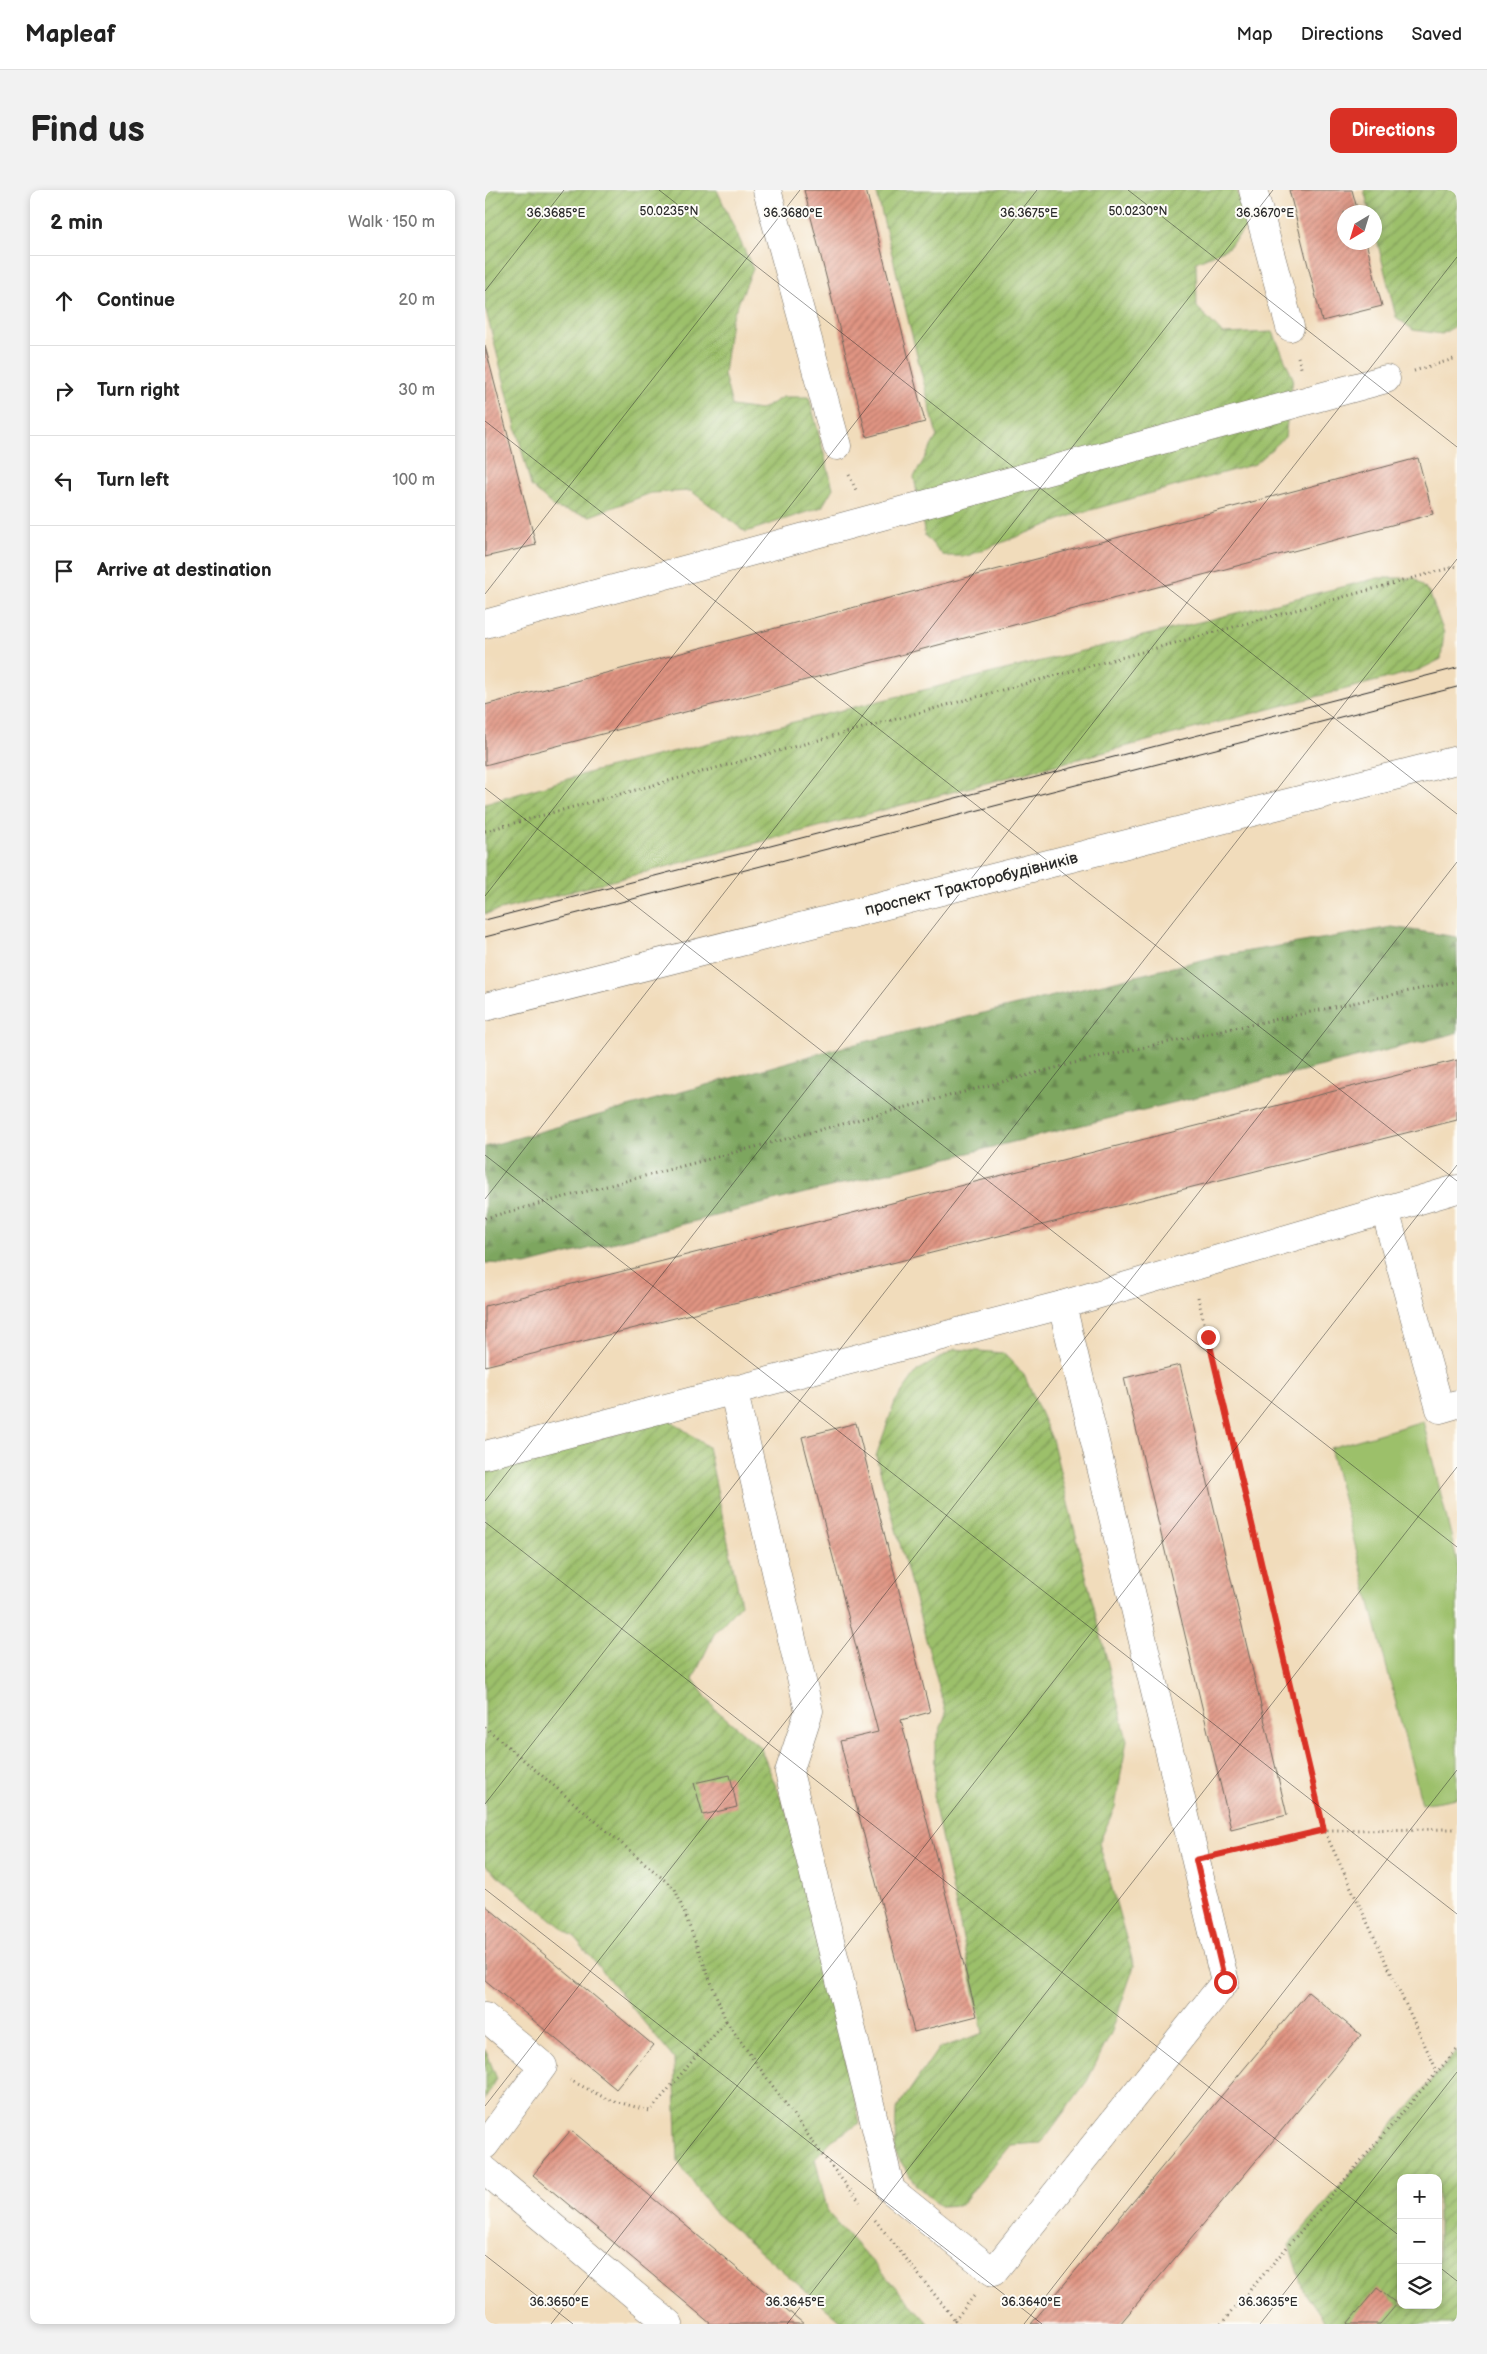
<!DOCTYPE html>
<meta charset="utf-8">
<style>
:root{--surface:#fff;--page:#f2f2f2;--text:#222;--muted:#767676;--line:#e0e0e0;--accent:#d93025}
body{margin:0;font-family:"Balsamiq Sans",sans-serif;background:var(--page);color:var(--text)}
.controls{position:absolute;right:15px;bottom:15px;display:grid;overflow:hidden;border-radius:10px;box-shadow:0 2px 8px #0003}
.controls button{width:45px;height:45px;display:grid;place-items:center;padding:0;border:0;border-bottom:1px solid var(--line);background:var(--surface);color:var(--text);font:25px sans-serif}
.compass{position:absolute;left:852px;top:15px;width:45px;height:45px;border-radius:50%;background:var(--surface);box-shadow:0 2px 8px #0003;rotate:218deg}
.stop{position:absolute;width:15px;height:15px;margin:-11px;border:4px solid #d93025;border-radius:50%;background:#fff}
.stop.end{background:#d93025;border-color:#fff;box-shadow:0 1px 5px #0008}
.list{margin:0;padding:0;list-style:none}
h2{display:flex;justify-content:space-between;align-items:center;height:65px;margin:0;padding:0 20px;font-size:21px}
h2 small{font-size:16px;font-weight:400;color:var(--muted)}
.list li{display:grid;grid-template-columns:32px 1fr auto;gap:15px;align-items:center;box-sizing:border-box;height:90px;padding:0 20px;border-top:1px solid var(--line)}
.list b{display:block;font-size:19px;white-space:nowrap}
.list em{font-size:16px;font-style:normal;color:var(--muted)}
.icon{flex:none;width:28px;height:28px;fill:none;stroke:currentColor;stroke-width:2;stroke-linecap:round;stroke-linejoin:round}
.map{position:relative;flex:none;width:972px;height:2134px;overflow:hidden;border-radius:10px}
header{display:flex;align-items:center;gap:30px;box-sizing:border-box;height:70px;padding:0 25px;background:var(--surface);border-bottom:1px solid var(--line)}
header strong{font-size:24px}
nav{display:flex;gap:28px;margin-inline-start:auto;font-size:18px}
.intro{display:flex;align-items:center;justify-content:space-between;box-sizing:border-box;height:120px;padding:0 30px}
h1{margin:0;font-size:35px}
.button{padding:12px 22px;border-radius:10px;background:var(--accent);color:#fff;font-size:18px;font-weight:700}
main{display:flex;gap:30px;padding:0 30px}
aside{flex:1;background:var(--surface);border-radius:10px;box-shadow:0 2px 8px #0003}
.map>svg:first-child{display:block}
</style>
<header>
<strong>Mapleaf</strong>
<nav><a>Map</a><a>Directions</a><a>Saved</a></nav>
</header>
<div class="intro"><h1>Find us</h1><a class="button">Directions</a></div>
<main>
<aside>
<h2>2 min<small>Walk · 150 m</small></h2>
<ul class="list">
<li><svg class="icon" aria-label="ahead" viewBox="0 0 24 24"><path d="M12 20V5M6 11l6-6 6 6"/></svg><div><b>Continue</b></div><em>20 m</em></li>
<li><svg class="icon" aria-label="right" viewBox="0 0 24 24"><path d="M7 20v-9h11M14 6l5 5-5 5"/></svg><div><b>Turn right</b></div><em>30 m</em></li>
<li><svg class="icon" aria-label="left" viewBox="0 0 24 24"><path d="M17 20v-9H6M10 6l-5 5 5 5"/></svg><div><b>Turn left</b></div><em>100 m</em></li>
<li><svg class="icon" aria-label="arrive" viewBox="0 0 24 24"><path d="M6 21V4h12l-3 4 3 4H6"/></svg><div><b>Arrive at destination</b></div></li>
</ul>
</aside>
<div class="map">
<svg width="972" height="2134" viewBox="0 0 972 2134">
<defs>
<pattern id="forest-firs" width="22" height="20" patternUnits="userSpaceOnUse" patternTransform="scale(1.25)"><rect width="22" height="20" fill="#7da65f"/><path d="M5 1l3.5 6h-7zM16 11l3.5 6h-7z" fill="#67874f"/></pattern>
<pattern id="garden-furrows" width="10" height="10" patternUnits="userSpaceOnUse" patternTransform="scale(1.25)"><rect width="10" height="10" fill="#9cc06b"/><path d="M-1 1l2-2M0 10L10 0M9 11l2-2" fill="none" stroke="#7f9c58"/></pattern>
<pattern id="building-hatch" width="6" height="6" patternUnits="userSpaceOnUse" patternTransform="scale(1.25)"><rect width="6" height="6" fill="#e09482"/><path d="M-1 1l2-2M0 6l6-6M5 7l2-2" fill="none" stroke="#b6796b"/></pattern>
</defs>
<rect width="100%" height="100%" fill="#fdfcf7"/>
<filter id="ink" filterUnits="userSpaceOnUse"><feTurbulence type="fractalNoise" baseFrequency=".02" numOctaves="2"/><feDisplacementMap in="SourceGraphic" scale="10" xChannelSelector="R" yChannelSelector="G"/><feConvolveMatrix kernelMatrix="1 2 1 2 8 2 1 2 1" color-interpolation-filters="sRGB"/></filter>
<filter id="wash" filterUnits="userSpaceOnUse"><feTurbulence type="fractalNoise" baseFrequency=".0096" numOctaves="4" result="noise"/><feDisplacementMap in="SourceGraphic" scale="20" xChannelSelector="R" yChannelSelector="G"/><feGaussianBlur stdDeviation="1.12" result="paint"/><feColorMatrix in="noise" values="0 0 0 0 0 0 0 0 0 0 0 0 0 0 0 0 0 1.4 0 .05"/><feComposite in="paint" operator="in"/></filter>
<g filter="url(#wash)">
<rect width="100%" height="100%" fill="#f1dcbb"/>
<path fill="url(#forest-firs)" stroke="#546845" d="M907,737L972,747V843L288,1011L41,1075L0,1073V957L346,860L729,767Z"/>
<path fill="#9cc06b" stroke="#64764b" d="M938,1231L972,1370V1608L937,1614L845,1258Z"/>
<g fill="url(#garden-furrows)" stroke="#64764b" fill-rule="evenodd">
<path d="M0,0H232L268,79L246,130L239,184L247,216L275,220L298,207H324L348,298L337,317L261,342L206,301L166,303L105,326L70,318L46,296L0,117Z"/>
<path d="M391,0H752L762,36L743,58L711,72L712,117L738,144L788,142L808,188L800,247L770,274L588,325L482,366H459L440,346L429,287L452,246Z"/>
<path d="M879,0H972V135L957,144L928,140L911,127L890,42L889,22H885Z"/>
<path d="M893,388H930L944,402L959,443L956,469L934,480L0,724V614L106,582Z"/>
<path d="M470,1159L518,1163L539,1185L567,1249L642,1550L630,1617L614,1653L649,1776L627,1841L602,1891L556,1953L525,1955L476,2015L455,2016L431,1995L410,1963L411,1920L453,1859L498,1843L449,1613L450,1554L461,1523L391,1266L410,1212L432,1181Z"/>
<path d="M184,1229L223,1257L256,1414L230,1442L208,1489L229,1518L275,1557L307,1636L375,1933L347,1950L330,1968L343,2023L444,2134H359L228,2021L193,1972L189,1869L91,1749L0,1675V1282Z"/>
<path d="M0,1859L12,1889L0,1909Z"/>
<path d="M972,1861V2134H841L818,2100L804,2055ZM916,1988H953V2115H916Z"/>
</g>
<g id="blocks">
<g fill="url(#building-hatch)">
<path d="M319,0H381L440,232L382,247Z"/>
<path d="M804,0H867L873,22H859V52H881L897,116L837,131Z"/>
<path d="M0,156L51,355L0,367Z"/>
<path d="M933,268L948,324L0,575V515Z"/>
<path d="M972,870V930L0,1176V1116Z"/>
<path d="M695,1175L802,1625L746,1639L639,1188Z"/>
<path d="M371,1233L445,1522L416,1530L492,1826L429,1842L355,1551L393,1542L317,1247Z"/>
<path d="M245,1585L252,1617L218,1625L209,1593Z"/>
<path d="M0,1715L168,1855L131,1899L0,1790Z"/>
<path d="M823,1802L876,1845L635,2134H546Z"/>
<path d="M86,1940L319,2134H226L114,2040L48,1985Z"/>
<path d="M892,2098L912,2114L895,2134H862Z"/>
</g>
</g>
</g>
<g filter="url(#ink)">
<use href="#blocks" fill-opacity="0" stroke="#70695d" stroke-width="1"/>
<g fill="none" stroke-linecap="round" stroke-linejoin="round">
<g stroke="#70695d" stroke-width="29">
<g id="minor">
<path d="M282,0L352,256"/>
<path d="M768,0L805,137"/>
<path d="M0,434L901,189"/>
<path d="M0,817L972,570"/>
<path d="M900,1020L955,1219L972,1214"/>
<path d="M248,1199L324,1521L304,1582L406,2000L508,2082L740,1792L577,1115"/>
<path d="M0,1265L577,1115L972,999"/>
<path d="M0,1827L58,1876L0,1955"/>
<path d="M0,1980L184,2134"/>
</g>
</g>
<g stroke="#70695d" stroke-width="3" stroke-dasharray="1 4" stroke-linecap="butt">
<path d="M813,167L817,181"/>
<path d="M929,181L972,168"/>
<path d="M364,285L371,300"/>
<path d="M0,641L972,376"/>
<path d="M0,1028L608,868L972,791"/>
<path d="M713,1107L839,1640L952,1881"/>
<path d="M0,1537L190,1699L241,1831L165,1921L122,1909L85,1890"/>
<path d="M740,1663L839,1640L972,1639"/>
<path d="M241,1831L335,1962L375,2012"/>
<path d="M390,2030L470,2130"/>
<path d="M474,2134L470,2130L489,2106"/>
<path d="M736,2134L972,1859"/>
</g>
<use href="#minor" stroke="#fff" stroke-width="28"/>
<g stroke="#2b2b2b" stroke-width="1">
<path d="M0,730L972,478"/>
<path d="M0,747L972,497"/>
</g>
</g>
</g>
<g fill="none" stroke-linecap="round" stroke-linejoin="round" filter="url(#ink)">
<path stroke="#d93025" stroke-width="6" d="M723,1147L839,1640L711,1670L740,1792"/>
</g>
<path fill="none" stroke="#2b2b2b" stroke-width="1" stroke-opacity="0.45" d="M174,0L972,624M643,0L972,257M0,101L79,0M0,231L972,991M0,404L315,0M0,598L972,1357M0,706L552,0M0,965L972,1724M0,1009L788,0M0,1311L972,67M0,1332L916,2047M0,1614L972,369M0,1699L557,2134M0,1916L972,672M0,2065L88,2134M953,2076L972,2091M66,2134L972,975M302,2134L972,1277M539,2134L972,1580M775,2134L972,1882"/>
<g text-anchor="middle" stroke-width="4" stroke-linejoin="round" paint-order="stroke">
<g font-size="16" fill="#2b2b2b" stroke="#fdfcf7">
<text transform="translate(486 693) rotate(-14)" y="6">проспект Тракторобудівників</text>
</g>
</g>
<g font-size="12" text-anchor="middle" fill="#2b2b2b" stroke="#fdfcf7" stroke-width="4" stroke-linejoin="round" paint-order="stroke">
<text x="184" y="25">50.0235°N</text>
<text x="653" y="25">50.0230°N</text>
<text x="308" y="27">36.3680°E</text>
<text x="71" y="27">36.3685°E</text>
<text x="544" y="27">36.3675°E</text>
<text x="780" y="27">36.3670°E</text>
<text x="74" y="2116">36.3650°E</text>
<text x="310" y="2116">36.3645°E</text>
<text x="546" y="2116">36.3640°E</text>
<text x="783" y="2116">36.3635°E</text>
</g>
</svg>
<div class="controls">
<button>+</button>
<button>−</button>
<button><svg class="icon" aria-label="layers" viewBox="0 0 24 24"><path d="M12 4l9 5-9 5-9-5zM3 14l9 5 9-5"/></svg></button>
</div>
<svg class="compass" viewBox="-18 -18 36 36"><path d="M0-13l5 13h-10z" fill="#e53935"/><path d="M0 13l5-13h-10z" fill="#767676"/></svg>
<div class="stop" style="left:740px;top:1792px"></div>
<div class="stop end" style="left:723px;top:1147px"></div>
</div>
</main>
